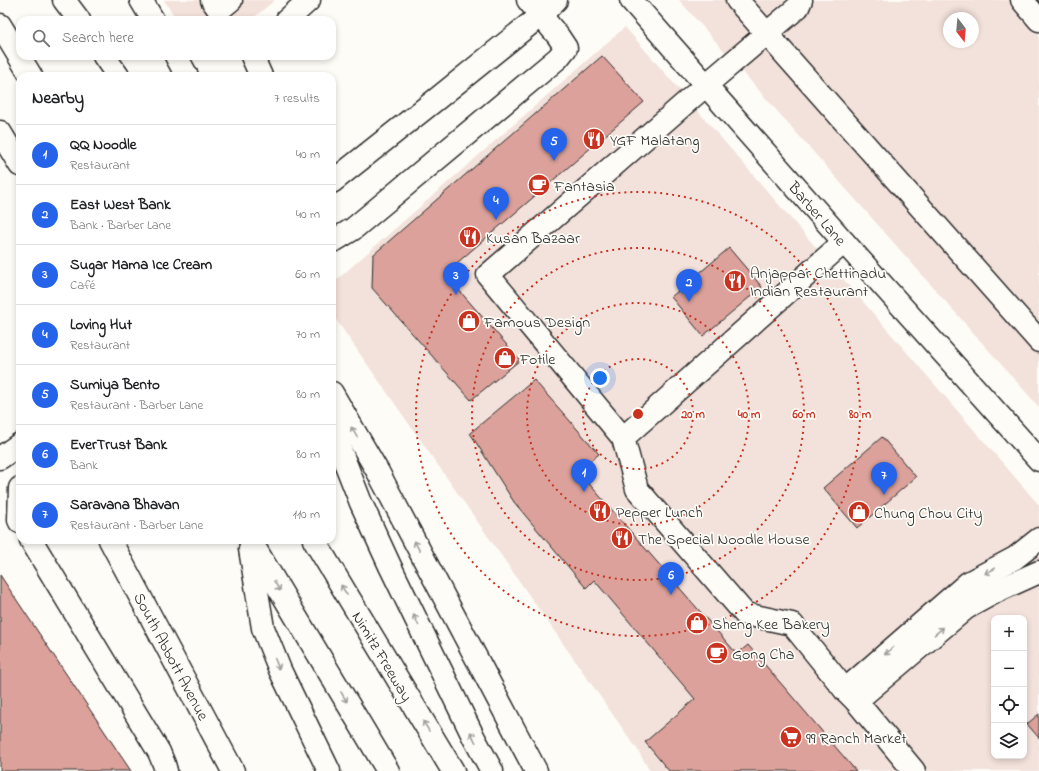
<!DOCTYPE html>
<meta charset="utf-8">
<style>
:root{--surface:#fff;--page:#f6f6f6;--text:#202124;--muted:#757577;--line:#e0e0e0;--accent:#2563eb}
body{margin:0;font-family:"Indie Flower",sans-serif;background:var(--page);color:var(--text)}
.controls{position:absolute;right:12px;bottom:12px;display:grid;overflow:hidden;border-radius:8px;box-shadow:0 2px 6px #0003}
.controls button{width:36px;height:36px;display:grid;place-items:center;padding:0;border:0;border-bottom:1px solid var(--line);background:var(--surface);color:var(--text);font:20px sans-serif}
.compass{position:absolute;left:943px;top:12px;width:36px;height:36px;border-radius:50%;background:var(--surface);box-shadow:0 2px 6px #0003;rotate:164deg}
.you{position:absolute;left:600px;top:378px;width:14px;height:14px;margin:-10px;border:3px solid #fff;border-radius:50%;background:#1a73e8;box-shadow:0 0 0 6px #1a73e833}
.badge{display:grid;place-items:center;width:26px;height:26px;border-radius:50%;background:var(--accent);color:#fff;font-size:13px;font-weight:700}
.pin{position:absolute;translate:-50% -33px;filter:drop-shadow(0 1px 2px #0008)}
.pin::after{content:'';position:absolute;top:21px;width:14px;height:12px;background:inherit;clip-path:polygon(0 0,100% 0,50% 100%)}
.list{margin:0;padding:0;list-style:none}
h2{display:flex;justify-content:space-between;align-items:center;height:52px;margin:0;padding:0 16px;font-size:17px}
h2 small{font-size:13px;font-weight:400;color:var(--muted)}
.list li{display:grid;grid-template-columns:26px 1fr auto;gap:12px;align-items:center;box-sizing:border-box;height:60px;padding:0 16px;border-top:1px solid var(--line)}
.list b{display:block;font-size:15px;white-space:nowrap}
.list p{margin:0;font-size:13px;white-space:nowrap;color:var(--muted)}
.list em{font-size:13px;font-style:normal;color:var(--muted)}
.icon{flex:none;width:22px;height:22px;fill:none;stroke:currentColor;stroke-width:2;stroke-linecap:round;stroke-linejoin:round}
.map{position:relative;flex:none;width:1039px;height:771px;overflow:hidden}
.search{position:absolute;background:var(--surface);box-shadow:0 2px 6px #0003;left:16px;top:16px;width:320px;height:44px;display:flex;align-items:center;gap:10px;box-sizing:border-box;padding:0 14px;border-radius:12px;color:var(--muted);font-size:15px}
.panel{position:absolute;background:var(--surface);box-shadow:0 2px 6px #0003;left:16px;top:72px;width:320px;height:472px;border-radius:12px}
.map>svg:first-child{display:block}
</style>
<div class="map">
<svg width="1039" height="771" viewBox="0 0 1039 771">
<rect width="100%" height="100%" fill="#fdfcf7"/>
<filter id="ink" filterUnits="userSpaceOnUse"><feTurbulence type="fractalNoise" baseFrequency=".025" numOctaves="2"/><feDisplacementMap in="SourceGraphic" scale="8" xChannelSelector="R" yChannelSelector="G"/><feConvolveMatrix kernelMatrix="1 2 1 2 8 2 1 2 1" color-interpolation-filters="sRGB"/></filter>
<g filter="url(#ink)">
<g fill="#f3e1db" fill-rule="evenodd">
<path d="M164,0H275L251,20H177Z"/>
<path d="M679,0H1039V407ZM949,18H973V42H949Z"/>
<path d="M625,27L1039,505V771H650L637,749L332,314V284ZM994,618H1024V756H994Z"/>
</g>
<g fill="#dba19a" stroke="#2b2b2b">
<path d="M602,56L644,102L450,269L451,281L520,360L471,400L372,288L373,255Z"/>
<path d="M729,248L762,287L703,336L671,297Z"/>
<path d="M534,380L599,454L578,471L737,654L748,645L856,771H669L645,742L695,699L594,580L586,588L514,502L470,433Z"/>
<path d="M882,437L916,477L857,528L823,488Z"/>
<path d="M0,575L131,771H0Z"/>
<path d="M1039,714V738L1027,724Z"/>
</g>
<g fill="none" stroke-linecap="round" stroke-linejoin="round">
<g stroke="#2b2b2b" stroke-width="25">
<g id="minor">
<path d="M212,0L219,10L231,0"/>
<path d="M631,0L844,242L1039,460"/>
<path d="M737,0L1039,341"/>
<path d="M801,0L798,7L706,85L488,275L623,438L637,489L745,614L792,624L845,690L856,701L914,771"/>
<path d="M1022,0L1039,20"/>
<path d="M287,20L309,0"/>
<path d="M252,56L261,76"/>
<path d="M332,182L438,98L541,15L556,0"/>
<path d="M332,239L335,240L353,229L558,58L566,48L558,36L528,0"/>
<path d="M623,438L844,242"/>
<path d="M0,458L20,444"/>
<path d="M20,488L19,520L20,522"/>
<path d="M31,540L159,752L164,764L166,771"/>
<path d="M110,540L233,771"/>
<path d="M845,690L968,583L1015,558L1039,539"/>
<path d="M856,701L966,608L997,591L1039,572"/>
</g>
</g>
<g stroke="#2b2b2b" stroke-width="25">
<g id="highway">
<path d="M64,0L79,20"/>
<path d="M141,0L153,20"/>
<path d="M0,25L31,76"/>
<path d="M104,56L118,76"/>
<path d="M176,56L187,76"/>
<path d="M0,132L20,165"/>
<path d="M332,393L378,472L536,771"/>
<path d="M332,429L361,503L390,566L474,738L492,771"/>
<path d="M250,540L388,771"/>
<path d="M314,540L453,771"/>
<path d="M250,549L263,628L280,670L329,771"/>
</g>
</g>
<use href="#minor" stroke="#fdfcf7" stroke-width="22"/>
<use href="#highway" stroke="#fdfcf7" stroke-width="22"/>
</g>
<defs><path id="oneway-shaft" d="M-6 0H5M1.5-3L5.5 0L1.5 3" fill="none" stroke-width="1.6" stroke-linecap="round" stroke-linejoin="round"/></defs>
<g stroke="#9e9e9b">
<use href="#oneway-shaft" transform="translate(354 432) rotate(-120)"/>
<use href="#oneway-shaft" transform="translate(417 546) rotate(-118)"/>
<use href="#oneway-shaft" transform="translate(990 571) rotate(152)"/>
<use href="#oneway-shaft" transform="translate(277 586) rotate(59)"/>
<use href="#oneway-shaft" transform="translate(344 590) rotate(-121)"/>
<use href="#oneway-shaft" transform="translate(416 620) rotate(-116)"/>
<use href="#oneway-shaft" transform="translate(939 631) rotate(-40)"/>
<use href="#oneway-shaft" transform="translate(889 651) rotate(139)"/>
<use href="#oneway-shaft" transform="translate(277 664) rotate(67)"/>
<use href="#oneway-shaft" transform="translate(344 697) rotate(59)"/>
<use href="#oneway-shaft" transform="translate(426 726) rotate(-121)"/>
<use href="#oneway-shaft" transform="translate(473 737) rotate(-117)"/>
</g>
</g>
<g fill="none" stroke="#c8321e" stroke-width="2" stroke-dasharray="2 4">
<circle cx="638" cy="414" r="55"/>
<circle cx="638" cy="414" r="111"/>
<circle cx="638" cy="414" r="166"/>
<circle cx="638" cy="414" r="222"/>
</g>
<defs>
<g id="restaurant-disc" transform="scale(1.15)"><circle r="9.5" fill="#c8321e" stroke="#fdfcf7"/><path d="M-5-6h1v4h1v-4h1v4h1v-4h1v5L-1.5 .5V6h-2V.5L-5-1ZM5-6V6H3V1.5H1.5Q1.5-4 5-6Z" fill="#fff"/></g>
<g id="cafe-disc" transform="scale(1.15)"><circle r="9.5" fill="#c8321e" stroke="#fdfcf7"/><path d="M-5.5-4.5H6V0H3Q3 3.5 0 3.5H-2.5Q-5.5 3.5-5.5 0ZM3-3.2v2h1.7v-2ZM-6 4.5H4V6H-6Z" fill="#fff"/></g>
<g id="shop-disc" transform="scale(1.15)"><circle r="9.5" fill="#c8321e" stroke="#fdfcf7"/><path d="M-5-2.5h2.3a2.7 3.5 0 0 1 5.4 0H5L5.5 6h-11ZM-1.5-2.5h3a1.5 2.3 0 0 0-3 0Z" fill="#fff"/></g>
<g id="supermarket-disc" transform="scale(1.15)"><circle r="9.5" fill="#c8321e" stroke="#fdfcf7"/><path d="M-6-5.5h2.5l.6 2H6L4.5 2H-2.5L-4.4-4H-6ZM-1.5 3.2a1.3 1.3 0 1 0 .1 0ZM3 3.2a1.3 1.3 0 1 0 .1 0Z" fill="#fff"/></g>
</defs>
<g fill-rule="evenodd">
<use href="#restaurant-disc" x="594" y="139"/>
<use href="#cafe-disc" x="539" y="185"/>
<use href="#restaurant-disc" x="470" y="237"/>
<use href="#restaurant-disc" x="735" y="281"/>
<use href="#shop-disc" x="469" y="321"/>
<use href="#shop-disc" x="505" y="358"/>
<use href="#restaurant-disc" x="600" y="511"/>
<use href="#shop-disc" x="859" y="512"/>
<use href="#restaurant-disc" x="622" y="538"/>
<use href="#shop-disc" x="697" y="623"/>
<use href="#cafe-disc" x="717" y="653"/>
<use href="#supermarket-disc" x="791" y="737"/>
</g>
<g text-anchor="middle" stroke-width="3.5" stroke-linejoin="round" paint-order="stroke">
<g font-size="16" fill="#2b2b2b" stroke="#fdfcf7" text-anchor="start">
<text x="610" y="145">YGF Malatang</text>
<text x="554" y="191">Fantasia</text>
<text x="486" y="243">Kusan Bazaar</text>
<text x="750" y="278">Anjappar Chettinadu<tspan x="750" dy="18">Indian Restaurant</tspan></text>
<text x="484" y="327">Famous Design</text>
<text x="520" y="364">Fotile</text>
<text x="616" y="517">Pepper Lunch</text>
<text x="874" y="518">Chung Chou City</text>
<text x="638" y="544">The Special Noodle House</text>
<text x="712" y="629">Sheng Kee Bakery</text>
<text x="732" y="659">Gong Cha</text>
<text x="806" y="743">99 Ranch Market</text>
</g>
<g font-size="16" fill="#2b2b2b" stroke="#fdfcf7">
<text transform="translate(818 213) rotate(49)" y="6">Barber Lane</text>
<text transform="translate(172 656) rotate(62)" y="6">South Abbott Avenue</text>
<text transform="translate(383 656) rotate(59)" y="6">Nimitz Freeway</text>
</g>
</g>
<circle cx="638" cy="414" r="6" fill="#c8321e" stroke="#fdfcf7" stroke-width="2"/>
<g font-size="12" text-anchor="middle" font-weight="bold" fill="#c8321e" stroke="#fdfcf7" stroke-width="3.5" stroke-linejoin="round" paint-order="stroke">
<text x="693" y="418">20 m</text>
<text x="749" y="418">40 m</text>
<text x="804" y="418">60 m</text>
<text x="860" y="418">80 m</text>
</g>
</svg>
<div class="controls">
<button>+</button>
<button>−</button>
<button><svg class="icon" aria-label="locate" viewBox="0 0 24 24"><circle cx="12" cy="12" r="6"/><path d="M12 2v4M12 18v4M2 12h4M18 12h4"/></svg></button>
<button><svg class="icon" aria-label="layers" viewBox="0 0 24 24"><path d="M12 4l9 5-9 5-9-5zM3 14l9 5 9-5"/></svg></button>
</div>
<svg class="compass" viewBox="-18 -18 36 36"><path d="M0-13l5 13h-10z" fill="#e53935"/><path d="M0 13l5-13h-10z" fill="#757577"/></svg>
<div class="you"></div>
<div class="pin badge" style="left:584px;top:492px">1</div>
<div class="pin badge" style="left:689px;top:302px">2</div>
<div class="pin badge" style="left:456px;top:295px">3</div>
<div class="pin badge" style="left:496px;top:220px">4</div>
<div class="pin badge" style="left:554px;top:161px">5</div>
<div class="pin badge" style="left:671px;top:595px">6</div>
<div class="pin badge" style="left:884px;top:495px">7</div>
<div class="search"><svg class="icon" aria-label="search" viewBox="0 0 24 24"><circle cx="10" cy="10" r="6"/><path d="M15 15l6 6"/></svg>Search here</div>
<section class="panel">
<h2>Nearby<small>7 results</small></h2>
<ul class="list">
<li><span class="badge">1</span><div><b>QQ Noodle</b><p>Restaurant</p></div><em>40 m</em></li>
<li><span class="badge">2</span><div><b>East West Bank</b><p>Bank · Barber Lane</p></div><em>40 m</em></li>
<li><span class="badge">3</span><div><b>Sugar Mama Ice Cream</b><p>Café</p></div><em>60 m</em></li>
<li><span class="badge">4</span><div><b>Loving Hut</b><p>Restaurant</p></div><em>70 m</em></li>
<li><span class="badge">5</span><div><b>Sumiya Bento</b><p>Restaurant · Barber Lane</p></div><em>80 m</em></li>
<li><span class="badge">6</span><div><b>EverTrust Bank</b><p>Bank</p></div><em>80 m</em></li>
<li><span class="badge">7</span><div><b>Saravana Bhavan</b><p>Restaurant · Barber Lane</p></div><em>110 m</em></li>
</ul>
</section>
</div>
